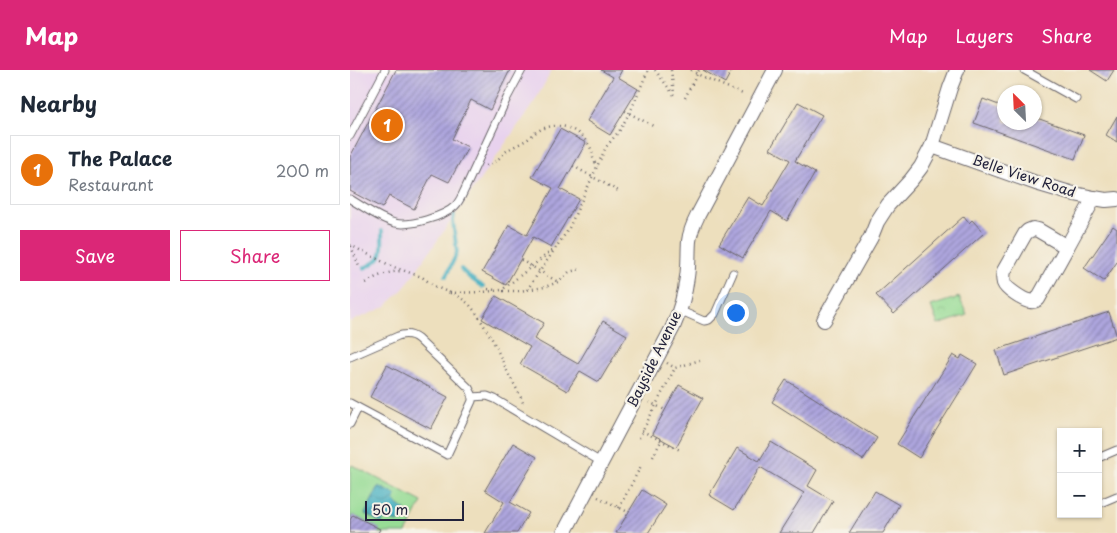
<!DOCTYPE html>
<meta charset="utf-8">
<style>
:root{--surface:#fff;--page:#f6f6f7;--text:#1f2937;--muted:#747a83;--line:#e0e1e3;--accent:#db2777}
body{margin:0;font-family:"Playpen Sans",sans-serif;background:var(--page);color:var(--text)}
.controls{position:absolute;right:15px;bottom:15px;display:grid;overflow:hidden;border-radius:0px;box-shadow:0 1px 4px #0004}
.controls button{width:45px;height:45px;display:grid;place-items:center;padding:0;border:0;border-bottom:1px solid var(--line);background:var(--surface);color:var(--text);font:25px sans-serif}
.compass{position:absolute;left:647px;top:15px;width:45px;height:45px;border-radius:50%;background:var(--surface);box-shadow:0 1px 4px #0004;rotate:336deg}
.scale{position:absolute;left:15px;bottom:12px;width:99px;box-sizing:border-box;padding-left:5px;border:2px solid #22223b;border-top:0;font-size:14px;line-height:18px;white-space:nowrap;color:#22223b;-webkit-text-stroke:4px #f7f3e8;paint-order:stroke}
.you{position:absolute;left:385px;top:242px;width:18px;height:18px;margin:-12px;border:4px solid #fff;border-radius:50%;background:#1a73e8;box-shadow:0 0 0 8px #1a73e833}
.badge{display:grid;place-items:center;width:32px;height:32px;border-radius:50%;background:var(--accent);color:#fff;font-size:16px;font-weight:700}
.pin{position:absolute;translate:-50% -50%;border:2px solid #fff;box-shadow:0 1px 5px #0006}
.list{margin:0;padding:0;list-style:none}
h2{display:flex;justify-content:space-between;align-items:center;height:65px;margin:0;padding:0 20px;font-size:21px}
h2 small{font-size:16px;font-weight:400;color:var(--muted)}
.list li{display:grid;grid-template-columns:32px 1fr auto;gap:15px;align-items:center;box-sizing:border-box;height:70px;margin:0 10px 10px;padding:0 10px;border:1px solid var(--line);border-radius:0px}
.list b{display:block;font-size:19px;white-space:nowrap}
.list p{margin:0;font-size:16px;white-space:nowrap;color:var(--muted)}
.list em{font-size:16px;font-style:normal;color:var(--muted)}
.actions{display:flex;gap:10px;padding:15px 20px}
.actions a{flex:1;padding:11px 0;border:1px solid var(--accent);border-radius:0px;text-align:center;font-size:18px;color:var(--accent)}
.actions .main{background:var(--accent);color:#fff}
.map{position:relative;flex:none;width:767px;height:463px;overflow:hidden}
header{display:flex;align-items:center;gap:30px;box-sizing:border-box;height:70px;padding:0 25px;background:var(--accent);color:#fff}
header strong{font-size:24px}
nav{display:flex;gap:28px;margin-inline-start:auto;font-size:18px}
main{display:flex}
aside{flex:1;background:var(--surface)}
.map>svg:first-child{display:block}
</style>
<header>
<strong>Map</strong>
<nav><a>Map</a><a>Layers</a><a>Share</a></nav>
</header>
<main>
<aside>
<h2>Nearby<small></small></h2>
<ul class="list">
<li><span class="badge" style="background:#e8710a">1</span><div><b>The Palace</b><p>Restaurant</p></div><em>200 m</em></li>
</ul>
<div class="actions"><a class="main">Save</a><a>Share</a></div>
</aside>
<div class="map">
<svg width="767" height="463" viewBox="0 0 767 463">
<defs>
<pattern id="park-crowns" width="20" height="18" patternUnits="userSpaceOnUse" patternTransform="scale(1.25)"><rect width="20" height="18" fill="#97dc95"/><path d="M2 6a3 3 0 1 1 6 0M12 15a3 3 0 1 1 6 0" fill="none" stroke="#82bc81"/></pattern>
<pattern id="water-waves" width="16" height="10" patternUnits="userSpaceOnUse" patternTransform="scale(1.25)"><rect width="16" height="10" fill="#43afc1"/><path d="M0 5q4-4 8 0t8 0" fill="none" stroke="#388e9e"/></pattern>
<pattern id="building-hatch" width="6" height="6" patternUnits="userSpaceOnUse" patternTransform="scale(1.25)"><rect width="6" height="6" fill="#aea6de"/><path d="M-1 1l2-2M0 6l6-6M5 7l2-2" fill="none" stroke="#8d87b5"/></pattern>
</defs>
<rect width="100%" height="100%" fill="#f7f3e8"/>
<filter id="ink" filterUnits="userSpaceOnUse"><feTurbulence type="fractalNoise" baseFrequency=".02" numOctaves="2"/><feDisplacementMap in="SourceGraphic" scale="10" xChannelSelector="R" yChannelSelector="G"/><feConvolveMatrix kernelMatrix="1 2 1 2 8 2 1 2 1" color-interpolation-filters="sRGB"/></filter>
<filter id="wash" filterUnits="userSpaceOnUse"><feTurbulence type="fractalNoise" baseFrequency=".0096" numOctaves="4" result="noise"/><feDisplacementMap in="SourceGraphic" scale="20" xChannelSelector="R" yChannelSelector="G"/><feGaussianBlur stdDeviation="1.12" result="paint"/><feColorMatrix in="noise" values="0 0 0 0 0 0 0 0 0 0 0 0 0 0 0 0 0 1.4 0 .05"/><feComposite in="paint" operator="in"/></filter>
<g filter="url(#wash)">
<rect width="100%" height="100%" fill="#eddfbd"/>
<path fill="#e8d2ee" d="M0,0H202L185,31L54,218L35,237L0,252Z"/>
<path fill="#97dc95" stroke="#5c7f68" d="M2,395L72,432L56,463H28L29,459L3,445L0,450V398Z"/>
<path fill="url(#park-crowns)" stroke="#5c7f68" d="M609,227L617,245L588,255L581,236Z"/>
<path fill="url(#water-waves)" stroke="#32687e" d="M29,416L46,425L44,431L55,440L48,452L34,448L32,453L15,444Z"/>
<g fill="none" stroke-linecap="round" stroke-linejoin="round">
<g stroke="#43afc1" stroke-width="4">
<path d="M14,198C36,188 32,182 32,161"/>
<path d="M111,199L119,207L133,217"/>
<path d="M96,206L107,183L103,151L104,145"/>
</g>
</g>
<g id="blocks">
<g fill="url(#building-hatch)">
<path d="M46,0H160L140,40L121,30L102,69L118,77L99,112L82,104L64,139L39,126L32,138L0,121V87Z"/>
<path d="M251,0H272L268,7L288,19L260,65L237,51L263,7Z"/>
<path d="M353,0H382L375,13Z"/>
<path d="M740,0H764L757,11Z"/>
<path d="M633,29L654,37V52H684V47L734,65L725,89L624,53Z"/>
<path d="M448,32L472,45L445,91L465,103L437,151L421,141L393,188L369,174L398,127L413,136L440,90L420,79Z"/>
<path d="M767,46V72L756,65Z"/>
<path d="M210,59L236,73L210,119L229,129L201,177L183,167L156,215L132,202L159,155L177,165L203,118L182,107Z"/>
<path d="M614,146L619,153L622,150L634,163L544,244L526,225Z"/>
<path d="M763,156L767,159V192L754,211L734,198Z"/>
<path d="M146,226L194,253L184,269L228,294L253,251L277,265L249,312L230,301L217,321L170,294L180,277L132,249Z"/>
<path d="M759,242L767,267L654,305L646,280Z"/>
<path d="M603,285L610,289L612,285L627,294L569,388L547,374Z"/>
<path d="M37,295L98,327L81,359L20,327Z"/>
<path d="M436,310L527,368L513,390L422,332Z"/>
<path d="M329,315L353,328L326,377L302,364Z"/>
<path d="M421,372L467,400L458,416L483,431L464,463H429L454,423L410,397L384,440L359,425L387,378L409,391Z"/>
<path d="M163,373L187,387L160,432L179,443L167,463H135L154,432L135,420Z"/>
<path d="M292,420L316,435L298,463H266Z"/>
<path d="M525,421L549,435L533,463H499Z"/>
<path d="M3,445L30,459L28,463H0V450Z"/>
</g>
</g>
</g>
<g filter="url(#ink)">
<use href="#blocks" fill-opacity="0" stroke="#696468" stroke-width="1"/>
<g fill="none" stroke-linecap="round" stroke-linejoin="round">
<g stroke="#696468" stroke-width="9">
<g id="service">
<path d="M674,0L726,29"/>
<path d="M0,66L35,0"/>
<path d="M0,129C14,137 29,149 45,153C59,157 95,146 105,136C110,131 112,125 115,119L157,28L172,0"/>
<path d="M329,240L354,251L359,250L365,244L383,203"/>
<path d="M0,287L48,266C56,263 62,264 68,269L119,318L122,324V331L97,385L0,333"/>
<path d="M122,327L137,326L145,329L251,392"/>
<path d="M0,354L8,338"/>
<path d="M748,388L767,380"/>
<path d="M748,434L767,426"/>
</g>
</g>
<g stroke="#696468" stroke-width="16">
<g id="minor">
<path d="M582,76L686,113L720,123L744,128L756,130L767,129"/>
<path d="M683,159L688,160L717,177L688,229C685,231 684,232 680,231C674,231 656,219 654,213C653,209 653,205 654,201L675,164L678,161Z"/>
<path d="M717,177L744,128"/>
<path d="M474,250L521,167L527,152L538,135L561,110L571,97L582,76L600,18L607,0"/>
<path d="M214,463L323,257C330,241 335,224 337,207C339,195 338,183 339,171C340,162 344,153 348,145L425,0"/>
</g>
</g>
<g stroke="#696468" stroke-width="2.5" stroke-dasharray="1 4" stroke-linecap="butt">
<path d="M305,0L324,25"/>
<path d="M321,0L324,23"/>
<path d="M341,0L349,5L395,25"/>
<path d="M335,28L349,0"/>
<path d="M275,41L305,57"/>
<path d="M136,96C146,94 150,86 158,80C164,76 172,73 178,69C182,66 184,63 188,61C202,53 219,54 231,66C236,70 240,75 242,82C243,88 243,91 248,96"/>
<path d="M223,96L270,122"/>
<path d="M0,175L41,196L72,207L84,216L111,228L119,234L127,244L142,269L159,305L170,325L173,333"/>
<path d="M1,176L10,199"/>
<path d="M171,190L208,212"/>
<path d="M16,213C28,205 38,202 52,201"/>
<path d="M138,219L145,220"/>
<path d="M177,220L218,160L256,77L270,60L282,38L298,0"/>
<path d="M153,221H169L195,217L208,212L219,202L231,199"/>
<path d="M100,223L133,222L152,220L205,178"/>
<path d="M317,293L325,298L350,290"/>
<path d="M299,332L315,340"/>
<path d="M292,361L330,380"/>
<path d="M289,368L325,298"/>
<path d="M303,387L311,371"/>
<path d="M248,427L278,442"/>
<path d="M269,438L292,394"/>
</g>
<use href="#service" stroke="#fff" stroke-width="7"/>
<use href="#minor" stroke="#fff" stroke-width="14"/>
</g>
</g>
<g text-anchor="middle" stroke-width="4.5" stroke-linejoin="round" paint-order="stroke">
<g font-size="14" fill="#22223b" stroke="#f7f3e8">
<text transform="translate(674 106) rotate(18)" y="5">Belle View Road</text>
<text transform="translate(304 289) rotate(-64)" y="5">Bayside Avenue</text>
</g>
</g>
</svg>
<div class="controls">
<button>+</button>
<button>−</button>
</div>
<svg class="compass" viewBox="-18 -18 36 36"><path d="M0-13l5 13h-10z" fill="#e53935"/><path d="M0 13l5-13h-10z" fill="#747a83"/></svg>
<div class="scale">50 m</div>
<div class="you"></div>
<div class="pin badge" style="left:37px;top:55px;background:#e8710a">1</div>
</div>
</main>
